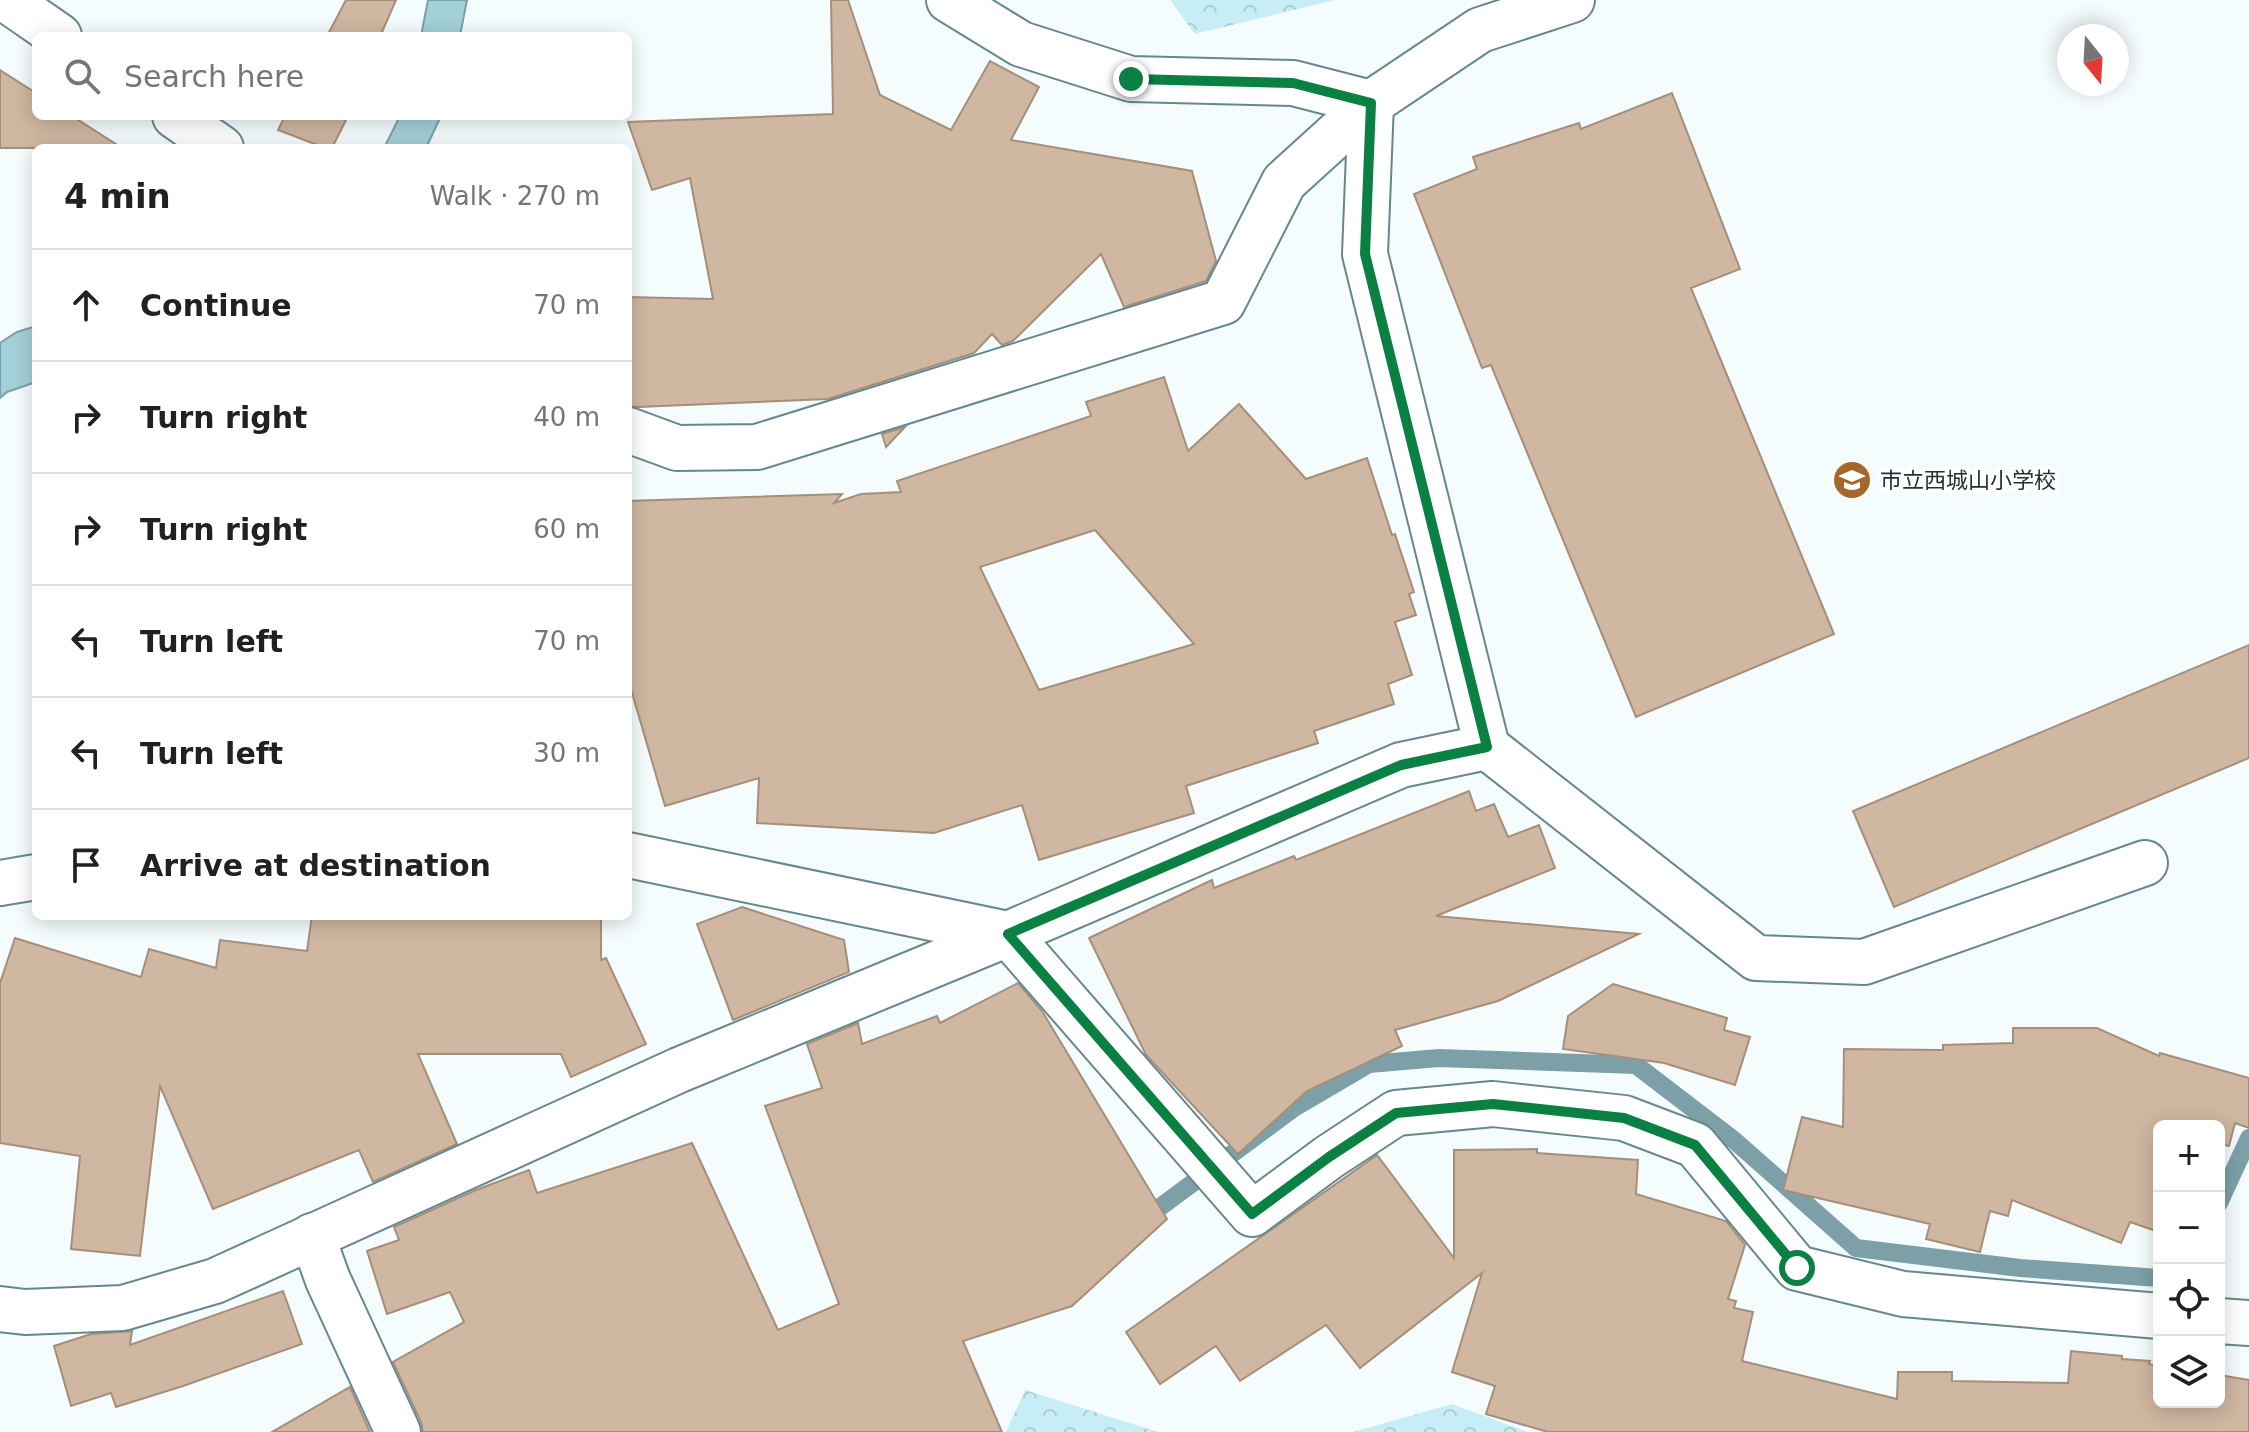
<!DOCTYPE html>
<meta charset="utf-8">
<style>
:root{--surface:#fff;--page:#f6f6f6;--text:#202124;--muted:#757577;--line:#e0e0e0}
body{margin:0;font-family:"DejaVu Sans","Noto Sans JP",sans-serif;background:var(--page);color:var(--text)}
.controls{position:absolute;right:24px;bottom:24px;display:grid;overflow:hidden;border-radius:12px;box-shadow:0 4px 20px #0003}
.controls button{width:72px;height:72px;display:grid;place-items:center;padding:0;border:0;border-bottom:2px solid var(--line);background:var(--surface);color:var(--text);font:40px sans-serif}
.compass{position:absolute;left:2057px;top:24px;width:72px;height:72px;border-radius:50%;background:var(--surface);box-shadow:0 4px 20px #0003;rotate:162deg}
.stop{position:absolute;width:24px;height:24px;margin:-18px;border:6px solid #0b8043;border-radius:50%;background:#fff}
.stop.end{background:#0b8043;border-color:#fff;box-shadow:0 2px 8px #0008}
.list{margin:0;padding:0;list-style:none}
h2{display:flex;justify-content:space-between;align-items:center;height:104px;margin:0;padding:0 32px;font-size:34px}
h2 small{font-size:26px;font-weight:400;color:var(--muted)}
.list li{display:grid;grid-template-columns:52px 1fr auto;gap:24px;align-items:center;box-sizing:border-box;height:112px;padding:0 32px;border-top:2px solid var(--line)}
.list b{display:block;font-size:30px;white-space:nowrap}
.list em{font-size:26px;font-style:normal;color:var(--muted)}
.icon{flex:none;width:44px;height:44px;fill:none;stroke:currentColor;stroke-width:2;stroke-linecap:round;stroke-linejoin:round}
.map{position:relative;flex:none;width:2249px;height:1432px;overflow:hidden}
.search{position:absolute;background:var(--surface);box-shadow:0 4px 20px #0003;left:32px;top:32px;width:600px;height:88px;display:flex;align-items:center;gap:20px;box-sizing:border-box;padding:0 28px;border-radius:12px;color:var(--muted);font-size:30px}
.panel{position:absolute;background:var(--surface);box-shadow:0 4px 20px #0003;left:32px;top:144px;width:600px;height:776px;border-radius:12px}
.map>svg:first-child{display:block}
</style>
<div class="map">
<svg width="2249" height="1432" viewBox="0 0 2249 1432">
<defs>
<pattern id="forest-crowns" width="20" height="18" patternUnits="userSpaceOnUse" patternTransform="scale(2)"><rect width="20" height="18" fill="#c7eef6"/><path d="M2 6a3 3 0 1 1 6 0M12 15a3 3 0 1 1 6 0" fill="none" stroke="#abcdd4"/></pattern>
</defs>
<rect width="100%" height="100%" fill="#f5fcfe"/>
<g fill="url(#forest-crowns)">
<path d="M1170,0H1335L1195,34Z"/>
<path d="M1025,1390L1158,1432H1006Z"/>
<path d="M1452,1404L1528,1432H1353Z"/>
</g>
<g fill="#a4d0d9" stroke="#7da0a8" stroke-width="2">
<path d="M428,0H467L460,36H421Z"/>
<path d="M400,116H441L426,148H384Z"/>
<path d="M36,326V382L7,392L0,398V343L17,332Z"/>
</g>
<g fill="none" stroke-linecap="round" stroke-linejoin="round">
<g stroke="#7da0a8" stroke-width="18">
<path d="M2219,1203L2249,1138"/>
<path d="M1140,1222L1294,1108L1369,1064L1439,1058L1636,1065L1735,1141L1856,1248L2020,1268L2159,1278"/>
</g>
</g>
<g fill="#cfb7a1" stroke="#a68f7a" stroke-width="2" fill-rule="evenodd">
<path d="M346,0H396L382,32L389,36H327Z"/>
<path d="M831,0H848L880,95L951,130L990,61L1039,87L1011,140L1192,171L1216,261L1206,281L1124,307L1101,254L1013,341L1002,345L992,334L974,353L828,399L638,407L628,406V297L713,299L690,178L652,190L628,122L833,114Z"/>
<path d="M0,70L36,93V116H72L122,148H0Z"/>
<path d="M1672,93L1740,269L1691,288L1834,634L1636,717L1491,365L1482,368L1414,194L1477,169L1473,157L1579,123L1581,129Z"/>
<path d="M285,116H348L332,148H325L278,130Z"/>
<path d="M1164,377L1188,451L1239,404L1306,479L1367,458L1392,535L1395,534L1414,592L1409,594L1416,615L1395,622L1412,675L1388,684L1394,704L1314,731L1318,743L1186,786L1194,813L1039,860L1022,805L934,833L757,823L759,778L665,806L628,679V501L842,494L834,503L861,494L901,492L897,481L1091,416L1086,402ZM1095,530L1194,644L1039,690L980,567Z"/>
<path d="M905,427L886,447L882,434Z"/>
<path d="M2249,645V758L1894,907L1853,811Z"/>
<path d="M1469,791L1476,811L1494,804L1508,837L1539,825L1555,868L1436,916L1639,934L1498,1001L1395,1030L1402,1046L1307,1091L1238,1154L1146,1055L1089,938L1212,880L1214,888L1294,856L1296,860Z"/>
<path d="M742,907L844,940L849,972L733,1020L697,924Z"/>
<path d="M312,916H601V960L606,958L646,1044L571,1077L561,1054H418L457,1144L373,1182L359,1150L213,1209L160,1086L140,1256L71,1249L80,1156L0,1143V983L15,938L141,977L149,949L216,968L220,940L307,951Z"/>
<path d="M1018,983L1042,1011L1167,1219L1072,1306L963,1341L1002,1432H423L421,1422L393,1362L464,1322L450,1292L387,1314L367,1251L399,1240L394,1227L476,1190L529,1170L537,1193L692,1143L778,1330L839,1304L765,1106L822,1088L807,1044L858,1023L862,1044L937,1016L940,1023Z"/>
<path d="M1613,984L1727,1018L1724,1030L1750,1037L1735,1085L1664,1063L1563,1049L1568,1016Z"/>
<path d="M2013,1028H2097L2159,1056L2160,1053L2249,1078V1128L2235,1123L2229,1146L2220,1144L2219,1147V1126H2159V1232L2130,1222L2121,1243L2012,1200L2008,1216L1990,1211L1980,1252L1926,1239L1930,1224L1783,1190L1802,1117L1843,1127L1844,1049L1943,1050V1045L2013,1043Z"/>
<path d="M1537,1149V1153L1638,1160L1636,1194L1726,1221L1745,1245L1728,1299L1736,1301L1734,1308L1753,1312L1742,1361L1897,1399L1898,1372H1952V1381L2068,1383L2071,1351L2122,1356V1359L2150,1361L2149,1364L2159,1366V1402H2219V1375L2249,1380V1432H1548L1486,1414L1495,1386L1452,1372L1482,1273L1360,1368L1326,1325L1240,1381L1216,1346L1160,1384L1126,1332L1377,1155L1454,1258V1150Z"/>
<path d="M283,1291L302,1344L183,1386L116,1407L111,1393L71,1406L54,1346L91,1334L132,1331L130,1345Z"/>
<path d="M350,1387L370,1432H272Z"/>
</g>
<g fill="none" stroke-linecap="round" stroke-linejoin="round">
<g stroke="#65888f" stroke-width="48">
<g id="minor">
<path d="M7,0L59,36"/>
<path d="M949,0L1021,44L1131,79L1293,83L1371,103"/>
<path d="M175,116L221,148"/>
<path d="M628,430L677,448L757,447L1223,302L1284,182L1371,103L1480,30L1572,0"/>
<path d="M1487,747L1756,958L1864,962L2145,863"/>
<path d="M628,855L1008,934L1252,1214L1329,1157L1396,1113L1493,1104L1624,1118L1695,1145L1797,1268L1903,1294L2159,1316"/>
<path d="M0,883L36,877"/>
<path d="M312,1236L328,1280L398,1432"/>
<path d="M0,1309L25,1312L123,1308L215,1281L679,1070L1008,934L1401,765L1487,747L1365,254L1371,103"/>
<path d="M2219,1321L2249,1323"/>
</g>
</g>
<use href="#minor" stroke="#fff" stroke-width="44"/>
</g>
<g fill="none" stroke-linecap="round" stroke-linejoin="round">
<path stroke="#0b8043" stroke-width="10" d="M1131,79L1293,83L1371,103L1365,254L1487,747L1401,765L1008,934L1252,1214L1329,1157L1396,1113L1493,1104L1624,1118L1695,1145L1797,1268"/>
</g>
<defs>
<g id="school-disc" transform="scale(2)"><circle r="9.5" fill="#a4692a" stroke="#fff"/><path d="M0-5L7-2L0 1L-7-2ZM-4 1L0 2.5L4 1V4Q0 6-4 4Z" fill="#fff"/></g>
</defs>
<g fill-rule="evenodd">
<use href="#school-disc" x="1852" y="480"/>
</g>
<g text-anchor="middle" stroke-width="8" stroke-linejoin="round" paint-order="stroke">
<g font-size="22" fill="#223134" stroke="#fff" text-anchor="start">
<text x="1880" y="488">市立西城山小学校</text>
</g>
</g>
</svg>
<div class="controls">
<button>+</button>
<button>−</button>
<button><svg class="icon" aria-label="locate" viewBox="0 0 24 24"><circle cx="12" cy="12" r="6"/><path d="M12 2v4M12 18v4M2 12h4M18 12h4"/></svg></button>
<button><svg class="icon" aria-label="layers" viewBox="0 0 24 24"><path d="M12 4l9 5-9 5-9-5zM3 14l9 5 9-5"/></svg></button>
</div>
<svg class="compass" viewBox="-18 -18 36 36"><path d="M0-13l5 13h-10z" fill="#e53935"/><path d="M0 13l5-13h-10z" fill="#757577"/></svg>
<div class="stop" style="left:1797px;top:1268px"></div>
<div class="stop end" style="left:1131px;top:79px"></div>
<div class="search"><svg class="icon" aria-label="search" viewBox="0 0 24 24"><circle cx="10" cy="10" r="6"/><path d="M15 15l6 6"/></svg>Search here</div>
<section class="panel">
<h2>4 min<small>Walk · 270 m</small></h2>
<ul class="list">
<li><svg class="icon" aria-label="ahead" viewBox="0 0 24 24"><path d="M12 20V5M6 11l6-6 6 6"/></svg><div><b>Continue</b></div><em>70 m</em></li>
<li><svg class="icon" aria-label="right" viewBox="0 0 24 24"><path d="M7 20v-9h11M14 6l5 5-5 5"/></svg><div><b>Turn right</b></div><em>40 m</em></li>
<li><svg class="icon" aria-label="right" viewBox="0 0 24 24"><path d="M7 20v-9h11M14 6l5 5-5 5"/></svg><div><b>Turn right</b></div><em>60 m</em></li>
<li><svg class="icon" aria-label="left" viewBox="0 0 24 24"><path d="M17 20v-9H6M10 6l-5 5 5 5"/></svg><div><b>Turn left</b></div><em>70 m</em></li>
<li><svg class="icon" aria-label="left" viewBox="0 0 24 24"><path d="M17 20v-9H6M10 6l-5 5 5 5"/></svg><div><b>Turn left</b></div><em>30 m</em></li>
<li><svg class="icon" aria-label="arrive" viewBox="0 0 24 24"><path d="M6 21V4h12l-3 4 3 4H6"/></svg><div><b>Arrive at destination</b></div></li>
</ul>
</section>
</div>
